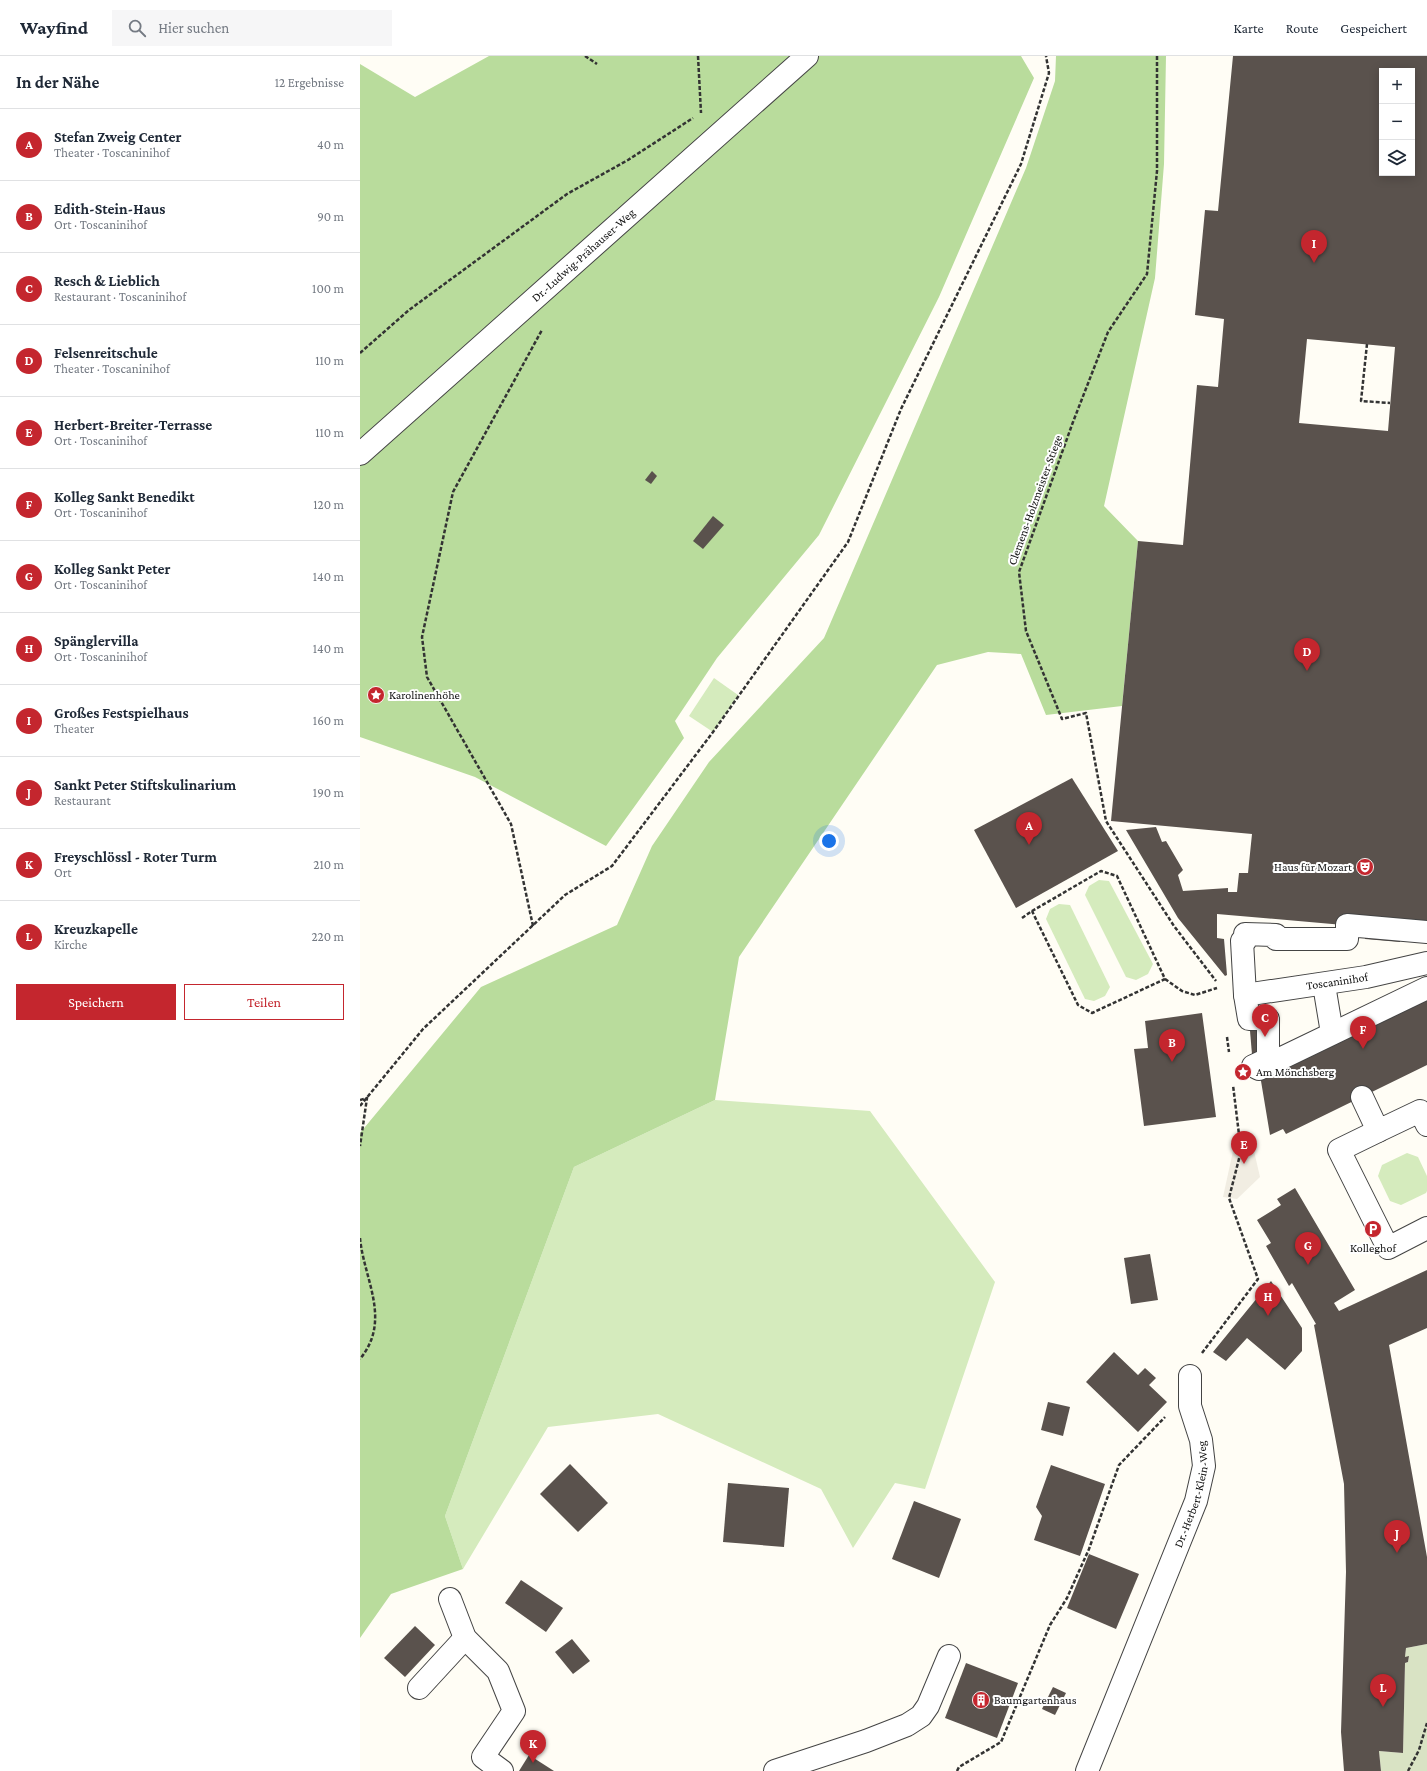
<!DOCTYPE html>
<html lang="de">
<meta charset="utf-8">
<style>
:root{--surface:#fff;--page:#f6f6f7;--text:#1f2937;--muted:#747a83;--line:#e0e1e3;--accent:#c4262e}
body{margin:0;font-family:"Crimson Pro",serif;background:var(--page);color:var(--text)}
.controls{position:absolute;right:12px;top:12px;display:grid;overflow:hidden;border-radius:0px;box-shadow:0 2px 10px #0003}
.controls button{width:36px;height:36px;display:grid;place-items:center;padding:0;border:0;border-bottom:1px solid var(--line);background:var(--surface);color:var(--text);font:20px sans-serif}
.you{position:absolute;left:469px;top:785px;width:14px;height:14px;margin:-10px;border:3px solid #fff;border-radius:50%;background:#1a73e8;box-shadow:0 0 0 6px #1a73e833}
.badge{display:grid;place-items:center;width:26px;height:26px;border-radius:50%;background:var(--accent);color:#fff;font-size:13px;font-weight:700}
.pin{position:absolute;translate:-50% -33px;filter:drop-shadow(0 1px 2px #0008)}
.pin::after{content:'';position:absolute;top:21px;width:14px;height:12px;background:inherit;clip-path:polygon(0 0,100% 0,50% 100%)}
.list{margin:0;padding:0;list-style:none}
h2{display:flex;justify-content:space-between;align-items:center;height:52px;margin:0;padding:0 16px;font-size:17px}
h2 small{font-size:13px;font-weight:400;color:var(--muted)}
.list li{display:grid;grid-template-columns:26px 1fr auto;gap:12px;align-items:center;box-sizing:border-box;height:72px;padding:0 16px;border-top:1px solid var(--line)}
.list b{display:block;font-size:15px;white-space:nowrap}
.list p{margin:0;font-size:13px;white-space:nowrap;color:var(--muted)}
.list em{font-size:13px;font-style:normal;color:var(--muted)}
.actions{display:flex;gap:8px;padding:12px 16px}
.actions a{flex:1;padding:9px 0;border:1px solid var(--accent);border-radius:0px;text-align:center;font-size:14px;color:var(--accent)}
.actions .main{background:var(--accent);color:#fff}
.icon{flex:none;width:22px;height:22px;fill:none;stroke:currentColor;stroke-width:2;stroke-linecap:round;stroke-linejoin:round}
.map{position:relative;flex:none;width:1067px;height:1715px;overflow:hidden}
header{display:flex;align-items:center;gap:24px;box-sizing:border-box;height:56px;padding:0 20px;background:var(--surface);border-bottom:1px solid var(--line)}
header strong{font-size:19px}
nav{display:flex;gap:22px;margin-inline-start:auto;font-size:14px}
.search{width:280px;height:36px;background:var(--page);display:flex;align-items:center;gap:10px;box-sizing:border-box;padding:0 14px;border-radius:0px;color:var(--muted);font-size:15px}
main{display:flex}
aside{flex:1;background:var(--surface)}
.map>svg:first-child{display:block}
</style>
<header>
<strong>Wayfind</strong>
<div class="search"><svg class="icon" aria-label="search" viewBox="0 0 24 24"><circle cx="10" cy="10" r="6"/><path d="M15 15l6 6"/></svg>Hier suchen</div>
<nav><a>Karte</a><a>Route</a><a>Gespeichert</a></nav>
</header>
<main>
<aside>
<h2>In der Nähe<small>12 Ergebnisse</small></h2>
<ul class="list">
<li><span class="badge">A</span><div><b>Stefan Zweig Center</b><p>Theater · Toscaninihof</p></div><em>40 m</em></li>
<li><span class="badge">B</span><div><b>Edith-Stein-Haus</b><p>Ort · Toscaninihof</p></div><em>90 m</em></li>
<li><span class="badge">C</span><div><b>Resch &amp; Lieblich</b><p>Restaurant · Toscaninihof</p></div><em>100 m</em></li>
<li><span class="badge">D</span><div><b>Felsenreitschule</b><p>Theater · Toscaninihof</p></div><em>110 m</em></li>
<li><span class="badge">E</span><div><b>Herbert-Breiter-Terrasse</b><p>Ort · Toscaninihof</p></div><em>110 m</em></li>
<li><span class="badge">F</span><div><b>Kolleg Sankt Benedikt</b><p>Ort · Toscaninihof</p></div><em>120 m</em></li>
<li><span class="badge">G</span><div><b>Kolleg Sankt Peter</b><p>Ort · Toscaninihof</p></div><em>140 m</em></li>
<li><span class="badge">H</span><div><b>Spänglervilla</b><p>Ort · Toscaninihof</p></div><em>140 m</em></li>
<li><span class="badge">I</span><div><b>Großes Festspielhaus</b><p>Theater</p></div><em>160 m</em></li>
<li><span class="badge">J</span><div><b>Sankt Peter Stiftskulinarium</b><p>Restaurant</p></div><em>190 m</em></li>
<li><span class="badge">K</span><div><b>Freyschlössl - Roter Turm</b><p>Ort</p></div><em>210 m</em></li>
<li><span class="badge">L</span><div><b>Kreuzkapelle</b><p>Kirche</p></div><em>220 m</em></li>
</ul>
<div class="actions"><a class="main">Speichern</a><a>Teilen</a></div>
</aside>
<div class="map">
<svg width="1067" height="1715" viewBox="0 0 1067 1715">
<rect width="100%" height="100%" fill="#fffdf5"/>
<g fill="#d5ebbd">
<path d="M354,622L378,639L353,676L329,660Z"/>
<path d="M739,824L749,825L793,908L788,918L776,924L766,921L725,839L729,830Z"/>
<path d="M699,848L710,849L750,931L745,940L734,945L725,943L686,863L690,853Z"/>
<path d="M355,1044L510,1055L635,1226L565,1433L535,1427L493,1492L461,1433L298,1358L188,1371L103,1513L85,1460L214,1111Z"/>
<path d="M1047,1097L1058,1101L1067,1120V1135L1066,1137L1041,1149L1030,1145L1018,1120L1022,1109Z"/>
</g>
<g fill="#b9dc9c">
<path d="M129,0H661L674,22L579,241L459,479L357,602L315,665L324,682L246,790L115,721L0,681V8L55,41Z"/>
<path d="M696,0H806L804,108L795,222L744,450L778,485L762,650L686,659L661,598L628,596L577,609L379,901L355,1044L214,1111L85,1460L103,1513L31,1538L0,1582V1077L121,931L257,869L292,790L349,706L464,582L666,112L695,25Z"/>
</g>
<path fill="#d9e3c4" d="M1067,1588V1715H1021L1019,1695L1043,1697L1045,1607L1048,1606L1049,1601H1045L1046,1592Z"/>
<path fill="#f1ede2" d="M873,1095H894L900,1121L877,1143L863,1141Z"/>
<g fill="#5a524d" fill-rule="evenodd">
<path d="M873,0H1067V876L1041,873L1040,886L1005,883L1006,871L857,858V882L864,883L867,919L865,920L818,862L766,774L796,771L802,786L806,785L823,814L818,819L823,835L868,832V836H877L879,817H888L892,778L751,765L778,485L823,489L837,329L858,331L864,263L835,259L845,154L858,155ZM1022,15H1052V117H1022ZM947,283L1035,291L1028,375L939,367Z"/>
<path d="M292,415L297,420L291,428L285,424Z"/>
<path d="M353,460L364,469L343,493L333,485Z"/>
<path d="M712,722L758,795L656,852L614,774Z"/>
<path d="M1067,932V1009L926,1078L923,1073L910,1079L899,1013Z"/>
<path d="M842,957L856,1061L784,1070L774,993L788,992L785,965Z"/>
<path d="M889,963H908L893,1010Z"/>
<path d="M935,1132L995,1234L974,1247L979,1255L1067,1214V1272L1029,1289L1067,1501V1588L1046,1592L1045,1601L1049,1600L1048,1606L1045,1607L1043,1697L1019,1695L1021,1715H984L981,1676L986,1516L984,1428L954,1269L956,1268L932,1227L929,1230L906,1190L911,1187L897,1164L921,1149L917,1143Z"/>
<path d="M790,1198L798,1244L771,1248L764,1202Z"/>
<path d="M911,1225L942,1272V1295L925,1314L887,1282L866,1305L853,1296Z"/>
<path d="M754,1296L778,1319L785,1312L796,1322L789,1329L807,1346L778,1376L726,1326Z"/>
<path d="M688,1346L710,1351L703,1380L681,1374Z"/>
<path d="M210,1408L248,1447L218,1476L180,1438Z"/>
<path d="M691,1409L745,1428L720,1500L674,1484L682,1460L676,1451Z"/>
<path d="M368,1427L429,1432L424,1491L363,1486Z"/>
<path d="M554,1445L601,1463L579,1522L532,1503Z"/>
<path d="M729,1498L779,1518L756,1573L707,1552Z"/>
<path d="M161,1524L203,1552L186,1576L145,1547Z"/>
<path d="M55,1570L75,1589L45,1621L24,1602Z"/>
<path d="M212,1583L230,1605L213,1618L195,1596Z"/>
<path d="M606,1607L658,1627L637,1682L585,1662Z"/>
<path d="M693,1631L706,1637L695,1659L682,1653Z"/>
<path d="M169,1699L194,1715H159Z"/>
</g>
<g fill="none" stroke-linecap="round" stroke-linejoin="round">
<g stroke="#444" stroke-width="24">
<g id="minor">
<path id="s1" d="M0,398L447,0"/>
<path d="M1067,876L987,869V883H916V879L885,878V885H882L885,939L889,963H908V1003L893,1010L899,1013L1067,932"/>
<path d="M964,929L972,977"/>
<path id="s2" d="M885,939L1006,921L1067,907"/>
<path d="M1002,1041L1018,1075L1060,1055L1067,1069"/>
<path d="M1018,1075L979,1094L1028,1192L1067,1172"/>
<path d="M90,1543L105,1582L138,1615L154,1655L123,1701L142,1715"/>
<path d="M59,1632L105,1582"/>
<path d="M415,1715L506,1685L547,1669L561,1660L568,1650L589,1600"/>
<path id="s3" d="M727,1715L836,1445L844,1410L841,1384L830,1350V1320"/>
</g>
</g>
<g stroke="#333" stroke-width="2.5" stroke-dasharray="4 2" stroke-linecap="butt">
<path d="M225,0L237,8"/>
<path d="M338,0L341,57"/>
<path d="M797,0V115L787,218L748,276L713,366L659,516L666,575L702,663L726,657L746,765L814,870L856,925"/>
<path d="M1007,288L1001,345L1030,347"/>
<path d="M0,297L49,254L207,138L268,104L333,62"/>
<path d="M662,862L672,855L741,815L757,820L805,923L732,957L718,949L672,855"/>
<path d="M173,870L151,768L67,621L62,581L93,436L182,274"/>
<path d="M805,923L822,935L835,939L857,932"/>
<path d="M867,981L869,996"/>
<path d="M0,1044L7,1042L0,1090"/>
<path d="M0,1050L63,973L205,839L252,810L353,676L488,486L541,353L661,108L689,17L686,0"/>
<path d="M0,1182C4,1224 32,1264 0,1303"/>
<path d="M842,1297L898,1223L869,1142L881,1095L873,1029"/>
<path d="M597,1715L599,1711L641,1686L690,1569L707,1542L729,1493L759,1409L805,1361"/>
<path d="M1048,1715L1059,1694L1067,1667"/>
</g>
<use href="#minor" stroke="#fff" stroke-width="22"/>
</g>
<defs>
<g id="sight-disc" transform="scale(0.9)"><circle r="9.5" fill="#c4262e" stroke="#fff"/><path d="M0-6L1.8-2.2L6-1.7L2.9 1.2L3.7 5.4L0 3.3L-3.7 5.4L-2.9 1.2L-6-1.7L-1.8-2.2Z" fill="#fff"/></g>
<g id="theatre-disc" transform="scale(0.9)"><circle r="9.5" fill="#c4262e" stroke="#fff"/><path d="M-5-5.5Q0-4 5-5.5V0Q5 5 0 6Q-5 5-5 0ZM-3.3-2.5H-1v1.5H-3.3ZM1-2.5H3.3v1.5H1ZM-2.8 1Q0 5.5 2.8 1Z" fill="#fff"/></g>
<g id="parking-disc" transform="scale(0.9)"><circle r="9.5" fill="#c4262e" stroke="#fff"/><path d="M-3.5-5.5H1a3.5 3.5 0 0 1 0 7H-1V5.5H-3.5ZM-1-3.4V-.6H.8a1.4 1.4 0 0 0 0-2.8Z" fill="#fff"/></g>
<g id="building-disc" transform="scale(0.9)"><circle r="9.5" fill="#c4262e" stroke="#fff"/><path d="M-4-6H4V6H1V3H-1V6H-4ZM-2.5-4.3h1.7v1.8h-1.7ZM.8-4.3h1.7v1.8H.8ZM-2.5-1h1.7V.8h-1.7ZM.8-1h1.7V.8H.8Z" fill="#fff"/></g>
</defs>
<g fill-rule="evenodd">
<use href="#sight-disc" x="16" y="639"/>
<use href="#theatre-disc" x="1005" y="811"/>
<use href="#sight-disc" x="883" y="1016"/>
<use href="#parking-disc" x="1013" y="1173"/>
<use href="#building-disc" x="621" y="1644"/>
</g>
<g text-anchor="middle" stroke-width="4" stroke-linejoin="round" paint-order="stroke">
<g font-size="12" fill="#111" stroke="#fff">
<text dy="4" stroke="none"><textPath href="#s1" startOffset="299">Dr.-Ludwig-Prähauser-Weg</textPath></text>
<text transform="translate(675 444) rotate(-70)" y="4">Clemens-Holzmeister-Stiege</text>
<text dy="4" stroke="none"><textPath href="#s2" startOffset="93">Toscaninihof</textPath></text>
<text dy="4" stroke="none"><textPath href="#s3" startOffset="297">Dr.-Herbert-Klein-Weg</textPath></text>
</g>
<g font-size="12" fill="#111" stroke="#fff" text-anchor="start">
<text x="29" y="643">Karolinenhöhe</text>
<text x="992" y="815" text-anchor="end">Haus für Mozart</text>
<text x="896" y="1020">Am Mönchsberg</text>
<text x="1013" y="1196" text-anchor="middle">Kolleghof</text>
<text x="634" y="1648">Baumgartenhaus</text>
</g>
</g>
</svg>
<div class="controls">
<button>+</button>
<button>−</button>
<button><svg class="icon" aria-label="layers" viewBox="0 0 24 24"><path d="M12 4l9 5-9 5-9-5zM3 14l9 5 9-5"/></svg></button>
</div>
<div class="you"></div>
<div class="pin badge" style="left:669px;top:789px">A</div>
<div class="pin badge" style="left:812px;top:1006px">B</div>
<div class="pin badge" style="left:905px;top:981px">C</div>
<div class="pin badge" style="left:947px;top:615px">D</div>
<div class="pin badge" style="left:884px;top:1108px">E</div>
<div class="pin badge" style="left:1003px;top:993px">F</div>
<div class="pin badge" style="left:948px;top:1209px">G</div>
<div class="pin badge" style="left:908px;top:1260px">H</div>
<div class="pin badge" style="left:954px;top:207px">I</div>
<div class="pin badge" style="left:1037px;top:1497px">J</div>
<div class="pin badge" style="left:173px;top:1707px">K</div>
<div class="pin badge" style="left:1023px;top:1651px">L</div>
</div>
</main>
